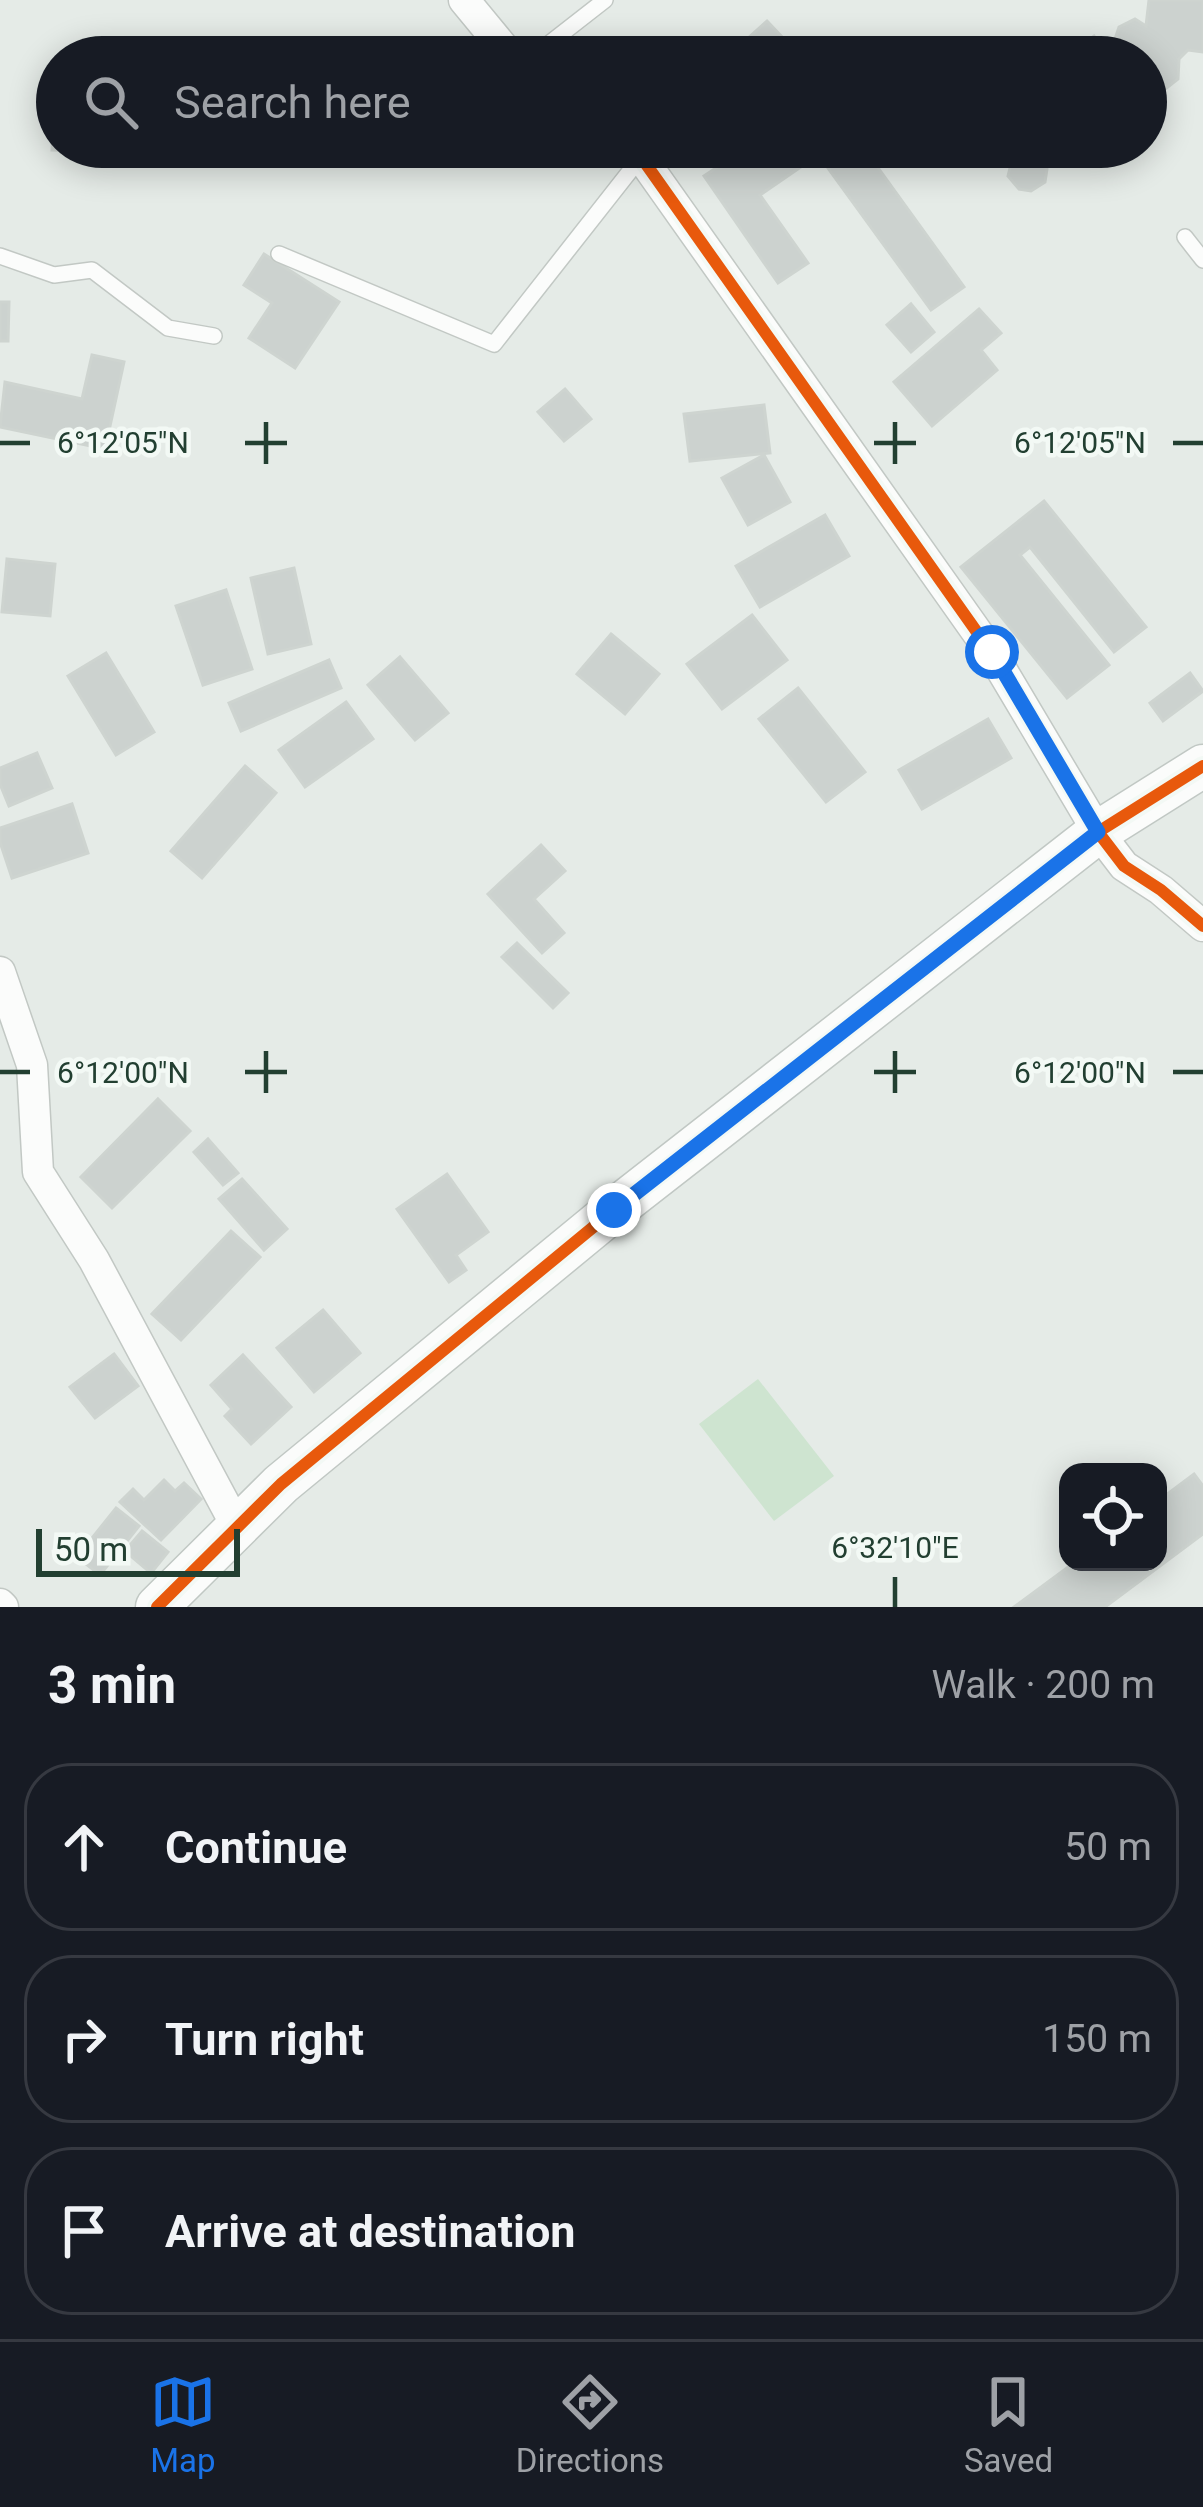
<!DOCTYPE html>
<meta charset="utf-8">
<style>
:root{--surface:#171b24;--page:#20242c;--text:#f1f3f6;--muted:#9ea1a6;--line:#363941;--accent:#1a73e8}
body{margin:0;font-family:Roboto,sans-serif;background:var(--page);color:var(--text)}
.controls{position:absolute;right:36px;bottom:36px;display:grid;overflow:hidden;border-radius:24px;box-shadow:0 6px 30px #0003}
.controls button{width:108px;height:108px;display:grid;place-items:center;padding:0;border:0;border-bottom:3px solid var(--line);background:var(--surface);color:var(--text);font:60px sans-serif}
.scale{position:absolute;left:36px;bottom:30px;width:204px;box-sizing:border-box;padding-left:12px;border:6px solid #223f31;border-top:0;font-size:33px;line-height:42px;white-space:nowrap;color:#223f31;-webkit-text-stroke:9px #f3f9f5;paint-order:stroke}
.stop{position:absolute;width:36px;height:36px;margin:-27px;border:9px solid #1a73e8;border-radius:50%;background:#fff}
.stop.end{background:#1a73e8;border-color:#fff;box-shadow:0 3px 12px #0008}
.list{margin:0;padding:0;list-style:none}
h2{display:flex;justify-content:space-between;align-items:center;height:156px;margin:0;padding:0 48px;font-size:51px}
h2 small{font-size:39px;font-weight:400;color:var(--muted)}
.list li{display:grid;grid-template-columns:78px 1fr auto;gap:36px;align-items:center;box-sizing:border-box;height:168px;margin:0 24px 24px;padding:0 24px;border:3px solid var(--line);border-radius:48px}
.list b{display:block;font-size:45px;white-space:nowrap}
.list em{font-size:39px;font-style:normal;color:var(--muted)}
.icon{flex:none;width:66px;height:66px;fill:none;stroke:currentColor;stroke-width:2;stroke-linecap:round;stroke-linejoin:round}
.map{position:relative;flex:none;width:1203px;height:1607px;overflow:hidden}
.search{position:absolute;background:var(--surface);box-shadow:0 6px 30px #0003;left:36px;right:36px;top:36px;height:132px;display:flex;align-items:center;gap:30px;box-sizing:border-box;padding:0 42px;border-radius:66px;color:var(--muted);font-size:45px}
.sheet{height:732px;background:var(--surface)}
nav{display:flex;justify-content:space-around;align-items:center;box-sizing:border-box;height:168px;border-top:3px solid var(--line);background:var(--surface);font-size:33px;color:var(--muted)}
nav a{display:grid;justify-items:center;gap:6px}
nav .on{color:var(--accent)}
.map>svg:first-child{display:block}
</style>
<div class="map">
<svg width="1203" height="1607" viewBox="0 0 1203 1607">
<rect width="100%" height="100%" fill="#e5ebe7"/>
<path fill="#cee4d0" d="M758,1379L834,1476L774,1521L699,1424Z"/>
<g fill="#ccd2cf" stroke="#ced4d0" stroke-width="3">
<path d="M1149,0H1203V52L1188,50L1179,59L1178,79L1164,90L1146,83V57H1066L1094,36L1103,48L1115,39L1119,27L1135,19L1146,26Z"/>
<path d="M767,21L801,57H727Z"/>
<path d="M54,100H57V147H117V152L52,150Z"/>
<path d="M748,147H817L821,153L760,195L808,263L778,283L704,176Z"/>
<path d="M858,147H863L964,287L931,310L828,168Z"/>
<path d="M982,147H1041L1034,152L1047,169L1045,182L1031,191L1019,189L1008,176L1011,164L1003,155L987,153Z"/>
<path d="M264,254L339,302L295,368L249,338L272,303L244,285Z"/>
<path d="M0,302H9L8,341H0Z"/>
<path d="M911,304L934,332L911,352L887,325Z"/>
<path d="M979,309L1001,333L981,350L997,370L932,426L894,382Z"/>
<path d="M92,355L124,362L105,449L0,427L5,382L82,399Z"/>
<path d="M565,389L591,419L564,441L538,412Z"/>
<path d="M764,405L770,453L690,461L684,414Z"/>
<path d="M764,455L790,502L748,525L722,478Z"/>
<path d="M1044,501L1146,627L1114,652L1030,547L1020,555L1109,665L1067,698L961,567Z"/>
<path d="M825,515L849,556L760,607L736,566Z"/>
<path d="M7,559L55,564L50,616L2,612Z"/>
<path d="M294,568L311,644L268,654L251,578Z"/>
<path d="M226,590L252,669L203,685L176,606Z"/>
<path d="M752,615L787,660L722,709L687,664Z"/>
<path d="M611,634L659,674L625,714L577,674Z"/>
<path d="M106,653L154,732L116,755L68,676Z"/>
<path d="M400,657L448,713L415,740L368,685Z"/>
<path d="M329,660L341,688L241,731L229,703Z"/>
<path d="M1190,673L1203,691L1163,721L1150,703Z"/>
<path d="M798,688L865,772L826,802L759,719Z"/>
<path d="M346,702L373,739L305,787L279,750Z"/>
<path d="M988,719L1011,758L922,809L899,770Z"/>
<path d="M37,753L52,788L9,806L0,784V768Z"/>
<path d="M245,766L276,793L202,878L171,851Z"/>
<path d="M72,804L88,853L12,878L0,842V828Z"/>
<path d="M541,845L565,871L534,899L564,933L542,953L488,894Z"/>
<path d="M517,943L568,993L553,1008L502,957Z"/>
<path d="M158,1099L190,1131L112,1208L81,1177Z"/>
<path d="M208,1139L238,1173L223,1185L194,1152Z"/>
<path d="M447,1174L488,1232L456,1255L466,1270L449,1282L397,1209Z"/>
<path d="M242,1179L287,1229L264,1250L219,1199Z"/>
<path d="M231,1231L260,1257L181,1340L152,1314Z"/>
<path d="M323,1310L360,1353L314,1392L277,1348Z"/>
<path d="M114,1354L138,1386L95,1418L70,1387Z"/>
<path d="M243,1355L291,1407L251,1444L225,1416L232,1409L211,1385Z"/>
<path d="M1194,1474L1203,1486V1534L1105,1607H1014L1075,1562H1158V1501Z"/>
<path d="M164,1480L175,1491L184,1483L201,1499L161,1540L120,1502L133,1489L144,1500Z"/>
<path d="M116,1508L139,1526L100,1575L77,1557Z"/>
<path d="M142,1531L168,1552L151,1573L125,1551Z"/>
</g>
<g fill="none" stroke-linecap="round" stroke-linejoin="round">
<g stroke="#c2c8c4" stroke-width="18">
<g id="lane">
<path d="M532,57L605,0"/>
<path d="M1185,237L1203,260"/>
<path d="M279,254L494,344L641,157"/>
<path d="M0,256L54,275L92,270L168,328L214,336"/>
</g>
</g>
<g stroke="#c2c8c4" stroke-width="33">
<g id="street">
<path d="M464,0L511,57"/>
<path d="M627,147L641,157L991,652L1098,832L1124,866L1161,890L1203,926"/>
<path d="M0,972L32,1065L38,1172L94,1260L237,1527"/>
<path d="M0,1604L3,1607"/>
</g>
</g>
<g stroke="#c1c8c4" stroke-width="45">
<path id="secondary" d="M157,1607L281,1484L614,1210L1098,832L1203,766"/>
</g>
<use href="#lane" stroke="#fbfcfb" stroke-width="15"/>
<use href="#street" stroke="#fbfcfb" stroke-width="30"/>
<use href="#secondary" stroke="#fbfcfb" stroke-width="42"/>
<g stroke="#f3f9f5" stroke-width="20">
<g id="cycleway">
<path d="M627,147L641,157L991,652L1098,832L1124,866L1161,890L1203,926"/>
<path d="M157,1607L281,1484L614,1210L1098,832L1203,766"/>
</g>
</g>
<use href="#cycleway" stroke="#e8590c" stroke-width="12"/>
</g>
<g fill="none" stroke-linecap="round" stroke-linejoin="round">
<path stroke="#1a73e8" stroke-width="15" d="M614,1210L1098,832L992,652"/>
</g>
<path fill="none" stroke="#223f31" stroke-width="4.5" d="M266,422V464M895,422V464M0,443H30M245,443H287M874,443H916M1173,443H1203M266,1051V1093M895,1051V1093M0,1072H30M245,1072H287M874,1072H916M1173,1072H1203M895,1577V1607"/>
<g font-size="30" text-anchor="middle" fill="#223f31" stroke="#f3f9f5" stroke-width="9" stroke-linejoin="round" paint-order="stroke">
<text x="123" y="453">6°12'05"N</text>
<text x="1080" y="453">6°12'05"N</text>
<text x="123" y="1083">6°12'00"N</text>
<text x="1080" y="1083">6°12'00"N</text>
<text x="895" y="1558">6°32'10"E</text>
</g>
</svg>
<div class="controls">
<button><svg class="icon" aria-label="locate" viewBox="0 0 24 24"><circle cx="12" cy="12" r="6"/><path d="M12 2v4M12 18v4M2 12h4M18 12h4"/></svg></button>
</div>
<div class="scale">50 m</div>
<div class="stop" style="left:992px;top:652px"></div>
<div class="stop end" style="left:614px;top:1210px"></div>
<div class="search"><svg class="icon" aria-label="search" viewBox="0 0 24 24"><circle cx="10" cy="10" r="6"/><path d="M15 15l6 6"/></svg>Search here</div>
</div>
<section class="sheet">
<h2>3 min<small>Walk · 200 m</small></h2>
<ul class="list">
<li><svg class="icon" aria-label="ahead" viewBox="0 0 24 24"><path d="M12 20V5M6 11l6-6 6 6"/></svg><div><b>Continue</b></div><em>50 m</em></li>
<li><svg class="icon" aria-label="right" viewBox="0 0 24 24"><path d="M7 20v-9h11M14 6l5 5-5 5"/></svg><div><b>Turn right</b></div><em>150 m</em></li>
<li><svg class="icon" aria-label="arrive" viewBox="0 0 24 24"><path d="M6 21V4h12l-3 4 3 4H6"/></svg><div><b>Arrive at destination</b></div></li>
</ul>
</section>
<nav>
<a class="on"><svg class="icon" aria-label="map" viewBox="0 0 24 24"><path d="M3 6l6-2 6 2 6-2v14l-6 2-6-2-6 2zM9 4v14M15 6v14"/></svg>Map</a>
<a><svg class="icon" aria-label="directions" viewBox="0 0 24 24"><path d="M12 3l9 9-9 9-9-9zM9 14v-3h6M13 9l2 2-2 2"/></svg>Directions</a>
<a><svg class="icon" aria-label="saved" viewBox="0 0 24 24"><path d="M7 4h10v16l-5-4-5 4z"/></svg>Saved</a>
</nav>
